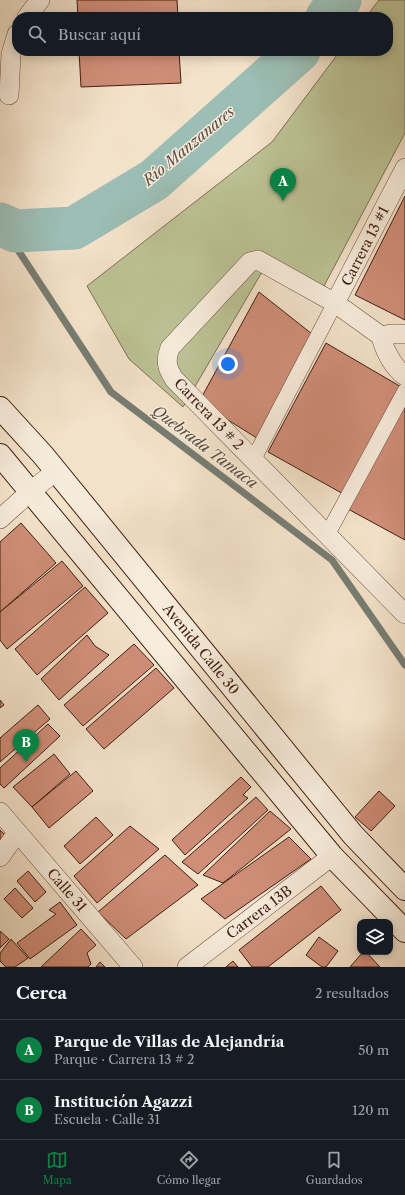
<!DOCTYPE html>
<html lang="es">
<meta charset="utf-8">
<style>
:root{--surface:#171b24;--page:#242831;--text:#f1f3f6;--muted:#9ea1a6;--line:#363941;--accent:#0b8043}
body{margin:0;font-family:"Libre Caslon Text",serif;background:var(--page);color:var(--text)}
.controls{position:absolute;right:12px;bottom:12px;display:grid;overflow:hidden;border-radius:8px;box-shadow:0 2px 10px #0003}
.controls button{width:36px;height:36px;display:grid;place-items:center;padding:0;border:0;border-bottom:1px solid var(--line);background:var(--surface);color:var(--text);font:20px sans-serif}
.you{position:absolute;left:228px;top:364px;width:14px;height:14px;margin:-10px;border:3px solid #fff;border-radius:50%;background:#1a73e8;box-shadow:0 0 0 6px #1a73e833}
.badge{display:grid;place-items:center;width:26px;height:26px;border-radius:50%;background:var(--accent);color:#fff;font-size:13px;font-weight:700}
.pin{position:absolute;translate:-50% -33px;filter:drop-shadow(0 1px 2px #0008)}
.pin::after{content:'';position:absolute;top:21px;width:14px;height:12px;background:inherit;clip-path:polygon(0 0,100% 0,50% 100%)}
.list{margin:0;padding:0;list-style:none}
h2{display:flex;justify-content:space-between;align-items:center;height:52px;margin:0;padding:0 16px;font-size:17px}
h2 small{font-size:13px;font-weight:400;color:var(--muted)}
.list li{display:grid;grid-template-columns:26px 1fr auto;gap:12px;align-items:center;box-sizing:border-box;height:60px;padding:0 16px;border-top:1px solid var(--line)}
.list b{display:block;font-size:15px;white-space:nowrap}
.list p{margin:0;font-size:13px;white-space:nowrap;color:var(--muted)}
.list em{font-size:13px;font-style:normal;color:var(--muted)}
.icon{flex:none;width:22px;height:22px;fill:none;stroke:currentColor;stroke-width:2;stroke-linecap:round;stroke-linejoin:round}
.map{position:relative;flex:none;width:405px;height:967px;overflow:hidden}
.search{position:absolute;background:var(--surface);box-shadow:0 2px 10px #0003;left:12px;right:12px;top:12px;height:44px;display:flex;align-items:center;gap:10px;box-sizing:border-box;padding:0 14px;border-radius:16px;color:var(--muted);font-size:15px}
.sheet{height:172px;background:var(--surface)}
nav{display:flex;justify-content:space-around;align-items:center;box-sizing:border-box;height:56px;border-top:1px solid var(--line);background:var(--surface);font-size:11px;color:var(--muted)}
nav a{display:grid;justify-items:center;gap:2px}
nav .on{color:var(--accent)}
.map>svg:first-child{display:block}
</style>
<div class="map">
<svg width="405" height="967" viewBox="0 0 405 967">
<rect width="100%" height="100%" fill="#f4e3cb"/>
<filter id="stains"><feTurbulence type="fractalNoise" baseFrequency=".005" numOctaves="4"/><feColorMatrix values="0 0 0 0 .2 0 0 0 0 .09 0 0 0 0 .02 0 0 0 .5 -.17"/></filter>
<radialGradient id="worn" r=".72"><stop offset=".6" stop-color="#630" stop-opacity="0"/><stop offset="1" stop-color="#630" stop-opacity=".3"/></radialGradient>
<path fill="#bcc396" stroke="#7e7054" d="M379,0H405V133L324,286L269,260L183,407L129,359L87,286L272,142L340,51H388V17H366Z"/>
<g fill="none" stroke-linecap="round" stroke-linejoin="round">
<path stroke="#777e73" stroke-width="7" d="M15,231L18,250L111,392L332,560L405,665"/>
<g stroke="#9cbeb5" stroke-width="43">
<path d="M327,17L340,0"/>
<path d="M0,224L15,231L74,228L154,180L299,51"/>
</g>
</g>
<g fill="#d08e79" stroke="#401e11">
<path d="M77,0H177L178,17H78Z"/>
<path d="M79,51H179L181,83L81,87Z"/>
<path d="M405,196V320L355,295Z"/>
<path d="M259,292L312,334L260,440L199,402Z"/>
<path d="M326,343L403,388L347,496L268,452Z"/>
<path d="M405,402V540L348,509Z"/>
<path d="M21,523L56,563L0,612V542Z"/>
<path d="M62,561L83,586L7,649L0,640V612Z"/>
<path d="M85,587L108,613L37,675L15,649Z"/>
<path d="M87,635L95,646L109,655L59,700L41,679Z"/>
<path d="M134,644L154,665L83,726L64,705Z"/>
<path d="M156,668L174,688L104,749L86,729Z"/>
<path d="M0,700L4,705L0,708Z"/>
<path d="M38,705L50,719L0,762V738Z"/>
<path d="M48,724L60,736L4,788L0,784V768Z"/>
<path d="M54,754L70,774L32,807L13,787Z"/>
<path d="M76,771L93,791L49,828L32,807Z"/>
<path d="M241,777L251,787L243,795L248,798L185,855L172,840Z"/>
<path d="M379,791L395,806L371,831L355,817Z"/>
<path d="M256,797L268,810L198,874L182,862Z"/>
<path d="M270,811L291,829L223,883L203,875Z"/>
<path d="M96,817L113,835L80,864L64,846Z"/>
<path d="M130,826L159,849L97,903L74,876Z"/>
<path d="M0,830L9,839L0,848Z"/>
<path d="M289,837L311,859L225,919L201,899Z"/>
<path d="M165,855L198,885L126,939L98,912Z"/>
<path d="M28,871L46,892L35,902L17,881Z"/>
<path d="M321,886L341,910L268,967H252L239,950Z"/>
<path d="M15,888L33,908L22,918L4,899Z"/>
<path d="M60,902L77,925L30,959L17,943L56,914L49,910Z"/>
<path d="M81,929L96,945L87,953L91,964L88,967H41Z"/>
<path d="M0,931L9,939L0,948Z"/>
<path d="M319,937L338,951L326,967H322L306,955Z"/>
<path d="M11,939L28,958L15,967H6L0,961V953Z"/>
<path d="M363,952H366L380,967H350Z"/>
<path d="M233,961L238,967H226Z"/>
<path d="M100,962L105,967H96Z"/>
</g>
<g fill="none" stroke-linecap="round" stroke-linejoin="round">
<g stroke="#6d4f40" stroke-width="16">
<g id="pedestrian">
<path d="M253,460L335,303"/>
<path d="M327,535L405,391"/>
</g>
</g>
<g stroke="#6d4f40" stroke-width="20">
<g id="minor">
<path d="M27,17L40,0"/>
<path d="M9,95L11,54L17,34"/>
<path d="M335,303L405,168"/>
<path d="M381,336L391,334H405"/>
<path d="M405,376C393,367 384,350 381,336L335,303L258,260L250,262L170,348C165,361 167,368 174,379L405,614"/>
<path d="M0,519L31,491L56,471"/>
<path d="M0,812L133,967"/>
<path d="M0,857L17,833"/>
<path d="M187,967L332,856"/>
</g>
</g>
<g stroke="#401e11" stroke-width="24">
<g id="secondary">
<path d="M0,408L43,455L353,835L405,889"/>
<path d="M0,455L332,856L405,931"/>
</g>
</g>
<use href="#pedestrian" stroke="#f8eddd" stroke-width="15"/>
<use href="#minor" stroke="#f8eddd" stroke-width="19"/>
<use href="#secondary" stroke="#f8eddd" stroke-width="22"/>
</g>
<g text-anchor="middle" stroke-width="3" stroke-linejoin="round" paint-order="stroke">
<g font-size="14" fill="#401e11" stroke="#f8eddd">
<text transform="translate(365 246) rotate(-63)" y="5">Carrera 13 #1</text>
<text transform="translate(209 414) rotate(46)" y="5">Carrera 13 # 2</text>
<text transform="translate(201 649) rotate(51)" y="5">Avenida Calle 30</text>
<text transform="translate(67 890) rotate(49)" y="5">Calle 31</text>
<text transform="translate(259 912) rotate(-37)" y="5">Carrera 13B</text>
</g>
<g font-size="15" font-style="italic" fill="#5c4e42" stroke="#f8eddd">
<text transform="translate(189 146) rotate(-40)" y="5">Río Manzanares</text>
<text transform="translate(205 447) rotate(37)" y="5">Quebrada Tamaca</text>
</g>
</g>
<rect width="100%" height="100%" filter="url(#stains)"/>
<rect width="100%" height="100%" fill="url(#worn)"/>
</svg>
<div class="controls">
<button><svg class="icon" aria-label="layers" viewBox="0 0 24 24"><path d="M12 4l9 5-9 5-9-5zM3 14l9 5 9-5"/></svg></button>
</div>
<div class="you"></div>
<div class="pin badge" style="left:283px;top:201px">A</div>
<div class="pin badge" style="left:26px;top:762px">B</div>
<div class="search"><svg class="icon" aria-label="search" viewBox="0 0 24 24"><circle cx="10" cy="10" r="6"/><path d="M15 15l6 6"/></svg>Buscar aquí</div>
</div>
<section class="sheet">
<h2>Cerca<small>2 resultados</small></h2>
<ul class="list">
<li><span class="badge">A</span><div><b>Parque de Villas de Alejandría</b><p>Parque · Carrera 13 # 2</p></div><em>50 m</em></li>
<li><span class="badge">B</span><div><b>Institución Agazzi</b><p>Escuela · Calle 31</p></div><em>120 m</em></li>
</ul>
</section>
<nav>
<a class="on"><svg class="icon" aria-label="map" viewBox="0 0 24 24"><path d="M3 6l6-2 6 2 6-2v14l-6 2-6-2-6 2zM9 4v14M15 6v14"/></svg>Mapa</a>
<a><svg class="icon" aria-label="directions" viewBox="0 0 24 24"><path d="M12 3l9 9-9 9-9-9zM9 14v-3h6M13 9l2 2-2 2"/></svg>Cómo llegar</a>
<a><svg class="icon" aria-label="saved" viewBox="0 0 24 24"><path d="M7 4h10v16l-5-4-5 4z"/></svg>Guardados</a>
</nav>
